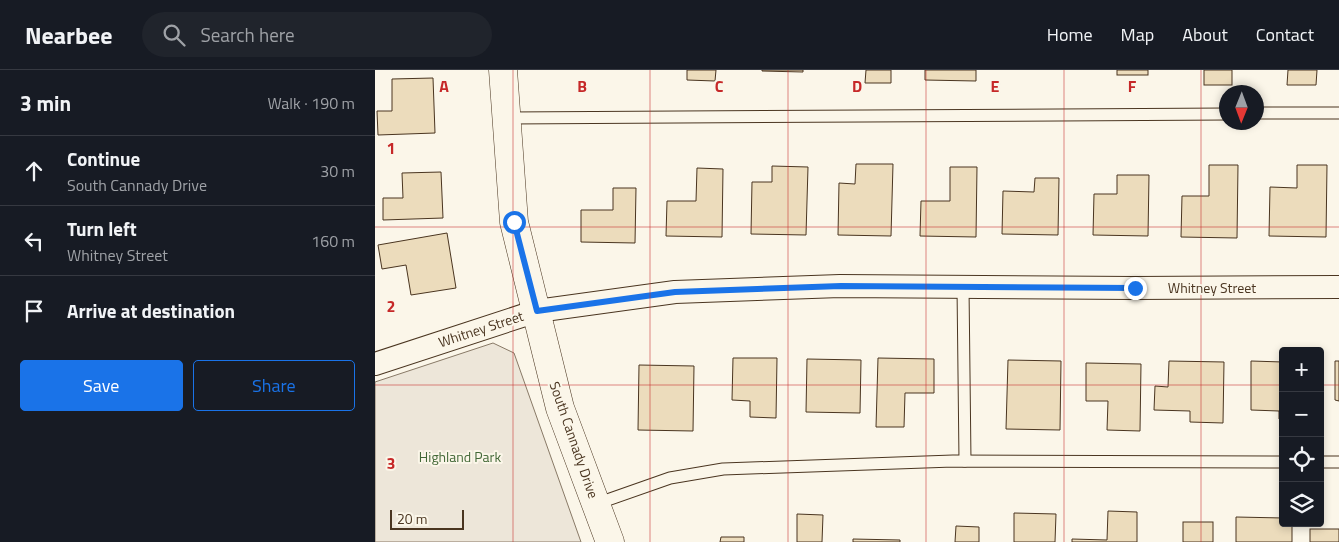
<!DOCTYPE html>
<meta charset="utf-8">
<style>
:root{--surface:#171b24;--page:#20242c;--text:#f1f3f6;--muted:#9ea1a6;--line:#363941;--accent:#1a73e8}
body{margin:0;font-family:"Titillium Web",sans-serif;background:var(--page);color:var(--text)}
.controls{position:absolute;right:15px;bottom:15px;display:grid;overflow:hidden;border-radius:5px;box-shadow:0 2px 8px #0003}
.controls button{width:45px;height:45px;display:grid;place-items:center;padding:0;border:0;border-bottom:1px solid var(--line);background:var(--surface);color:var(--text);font:25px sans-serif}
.compass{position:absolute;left:844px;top:15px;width:45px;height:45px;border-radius:50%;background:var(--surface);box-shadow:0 2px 8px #0003;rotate:181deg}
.scale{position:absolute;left:15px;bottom:12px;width:74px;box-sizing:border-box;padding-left:5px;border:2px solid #4a3520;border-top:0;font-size:14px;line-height:18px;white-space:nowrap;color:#4a3520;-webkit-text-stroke:4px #fbf6e9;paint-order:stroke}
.stop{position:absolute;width:15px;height:15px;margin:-11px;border:4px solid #1a73e8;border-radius:50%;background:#fff}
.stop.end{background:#1a73e8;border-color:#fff;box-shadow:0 1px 5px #0008}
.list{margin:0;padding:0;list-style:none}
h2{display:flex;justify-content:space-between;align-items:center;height:65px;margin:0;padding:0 20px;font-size:21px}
h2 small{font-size:16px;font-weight:400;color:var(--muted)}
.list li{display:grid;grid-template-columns:32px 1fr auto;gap:15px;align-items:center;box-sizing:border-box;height:70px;padding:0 20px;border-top:1px solid var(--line)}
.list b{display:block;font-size:19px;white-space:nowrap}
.list p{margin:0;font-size:16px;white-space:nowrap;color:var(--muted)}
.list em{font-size:16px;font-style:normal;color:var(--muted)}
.actions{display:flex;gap:10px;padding:15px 20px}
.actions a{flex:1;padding:11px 0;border:1px solid var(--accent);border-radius:5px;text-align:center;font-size:18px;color:var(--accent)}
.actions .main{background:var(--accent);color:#fff}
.icon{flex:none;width:28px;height:28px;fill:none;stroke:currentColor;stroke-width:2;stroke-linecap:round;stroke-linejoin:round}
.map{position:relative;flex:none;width:964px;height:472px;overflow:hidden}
header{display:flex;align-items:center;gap:30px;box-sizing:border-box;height:70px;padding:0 25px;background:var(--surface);border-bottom:1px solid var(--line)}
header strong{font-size:24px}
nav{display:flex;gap:28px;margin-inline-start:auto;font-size:18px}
.search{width:350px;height:45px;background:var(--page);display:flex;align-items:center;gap:12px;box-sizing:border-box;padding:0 18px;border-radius:28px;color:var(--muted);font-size:19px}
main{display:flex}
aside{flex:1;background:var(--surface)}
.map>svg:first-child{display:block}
</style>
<header>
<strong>Nearbee</strong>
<div class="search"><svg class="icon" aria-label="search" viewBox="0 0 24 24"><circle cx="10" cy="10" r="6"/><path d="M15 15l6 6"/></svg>Search here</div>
<nav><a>Home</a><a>Map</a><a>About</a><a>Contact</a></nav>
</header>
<main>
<aside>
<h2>3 min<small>Walk · 190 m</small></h2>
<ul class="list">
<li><svg class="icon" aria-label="ahead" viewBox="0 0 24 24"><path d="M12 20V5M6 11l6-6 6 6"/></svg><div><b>Continue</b><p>South Cannady Drive</p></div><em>30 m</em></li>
<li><svg class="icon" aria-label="left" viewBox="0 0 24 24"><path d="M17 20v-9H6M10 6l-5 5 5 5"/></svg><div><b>Turn left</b><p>Whitney Street</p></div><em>160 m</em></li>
<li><svg class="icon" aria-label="arrive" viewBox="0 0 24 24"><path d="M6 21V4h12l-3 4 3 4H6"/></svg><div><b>Arrive at destination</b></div></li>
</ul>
<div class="actions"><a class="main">Save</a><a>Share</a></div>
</aside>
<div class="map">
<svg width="964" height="472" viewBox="0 0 964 472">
<rect width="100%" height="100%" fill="#fbf6e9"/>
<path fill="#ede6d9" stroke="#887966" d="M118,273L139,283L206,472H0V312Z"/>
<g fill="#ecdcbc" stroke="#4a3520">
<path d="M312,0H341L340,11L312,10Z"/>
<path d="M387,0H428V2L387,1Z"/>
<path d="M491,0H516V13H490Z"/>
<path d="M550,0H601V11L550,10Z"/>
<rect x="742" y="0" width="31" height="5"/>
<rect x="829" y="0" width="28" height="15"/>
<path d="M913,0H942L941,15H912Z"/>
<path d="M58,8L60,63L3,65L2,41H17V9Z"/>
<path d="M481,94H518L516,166L463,165L464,113L480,114Z"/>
<path d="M834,95H863L862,168L806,167L807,126H834Z"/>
<path d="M922,95H952L951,167L894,166L895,117L922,118Z"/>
<path d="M397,96L433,97L431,165L376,164L377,112H397Z"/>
<path d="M575,97H602L601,167L545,166L546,131H575Z"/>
<path d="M322,98L348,99L347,167L291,166L292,131H321Z"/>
<path d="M66,102L68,148L8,150V128H28L27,103Z"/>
<path d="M742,105H774L773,166L718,165L719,124H742Z"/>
<path d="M660,108H684L683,165L627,164L628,121L659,122Z"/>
<path d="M238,118H261L260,173L206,172V140H238Z"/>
<path d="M72,163L81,218L36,225L31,195L7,199L3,175Z"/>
<path d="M358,288H402L401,348L375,347V331L357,330Z"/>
<path d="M503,288L559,289V323H530L529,357H501Z"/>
<path d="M432,289L486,290L485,343L431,342Z"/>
<path d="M633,290L686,291L685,360L631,359Z"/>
<path d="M794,291L849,292L848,353L815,352V341L779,340L780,316L793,317Z"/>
<path d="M876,291L908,292V349H904V341L876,340Z"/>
<path d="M960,291H964V331L960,330Z"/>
<path d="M711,293L766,294L765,361L732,360L733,331H711Z"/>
<path d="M264,295L319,296L318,361L263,360Z"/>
<path d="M733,441L762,442V472H697V469L732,470Z"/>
<path d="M639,443L681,444L680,472H639Z"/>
<path d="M422,444L448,445L447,472H422Z"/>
<path d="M861,447L908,448V453H917V472H861Z"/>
<rect x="808" y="452" width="30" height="20"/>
<path d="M581,456L604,457V472H580Z"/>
<rect x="935" y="459" width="29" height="13"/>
<path d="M346,467H369V472H345Z"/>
<path d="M478,469L525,470V472H478Z"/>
</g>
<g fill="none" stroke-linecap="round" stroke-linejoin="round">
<g stroke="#4a3520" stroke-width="13">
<g id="lane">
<path d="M882,43H964"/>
<path d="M131,48L852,44"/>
<path d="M588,217L590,391"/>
<path d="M945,392H964"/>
<path d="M221,434L295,408L348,399L578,391L908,392"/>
</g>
</g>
<g stroke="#4a3520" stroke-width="24">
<path id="street" d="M0,294L162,241L300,222L465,216L759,218L964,217"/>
</g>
<g stroke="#4a3520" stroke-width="29">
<path id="secondary" d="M128,0L139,152L185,338L235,472"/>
</g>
<use href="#lane" stroke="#fbf6e9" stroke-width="11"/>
<use href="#street" stroke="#fbf6e9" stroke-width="22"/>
<use href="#secondary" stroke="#fbf6e9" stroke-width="28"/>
</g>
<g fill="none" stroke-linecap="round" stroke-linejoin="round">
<path stroke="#1a73e8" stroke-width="6" d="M139,152L162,241L300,222L466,216L760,218"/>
</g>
<path fill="none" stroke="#c62828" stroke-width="1" stroke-opacity="0.55" d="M138,0V472M275,0V472M413,0V472M551,0V472M689,0V472M826,0V472M0,157H964M0,315H908M945,315H964"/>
<g text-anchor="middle" stroke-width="4" stroke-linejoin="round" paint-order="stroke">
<g font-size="14" fill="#4a3520" stroke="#fbf6e9">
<text x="837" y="223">Whitney Street</text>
<text transform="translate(106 259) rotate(-18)" y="5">Whitney Street</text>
<text transform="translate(199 370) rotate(71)" y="5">South Cannady Drive</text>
</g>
<g font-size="14" fill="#436837" stroke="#fbf6e9">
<text x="85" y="392">Highland Park</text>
</g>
</g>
<g font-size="16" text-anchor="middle" font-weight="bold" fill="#c62828" stroke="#fbf6e9" stroke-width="4" stroke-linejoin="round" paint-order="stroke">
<text x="69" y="22">A</text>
<text x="207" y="22">B</text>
<text x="344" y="22">C</text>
<text x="482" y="22">D</text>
<text x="620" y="22">E</text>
<text x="757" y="22">F</text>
<text x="16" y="84">1</text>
<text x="16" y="242">2</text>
<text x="16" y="399">3</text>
</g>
</svg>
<div class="controls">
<button>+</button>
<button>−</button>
<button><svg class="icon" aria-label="locate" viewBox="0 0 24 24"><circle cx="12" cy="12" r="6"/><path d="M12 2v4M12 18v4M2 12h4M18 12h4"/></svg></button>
<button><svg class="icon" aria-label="layers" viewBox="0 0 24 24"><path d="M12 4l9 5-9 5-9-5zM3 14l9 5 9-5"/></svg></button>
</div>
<svg class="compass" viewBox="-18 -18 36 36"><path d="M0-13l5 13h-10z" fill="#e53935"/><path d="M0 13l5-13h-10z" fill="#9ea1a6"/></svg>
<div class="scale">20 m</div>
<div class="stop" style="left:139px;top:152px"></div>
<div class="stop end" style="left:760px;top:218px"></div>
</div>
</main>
